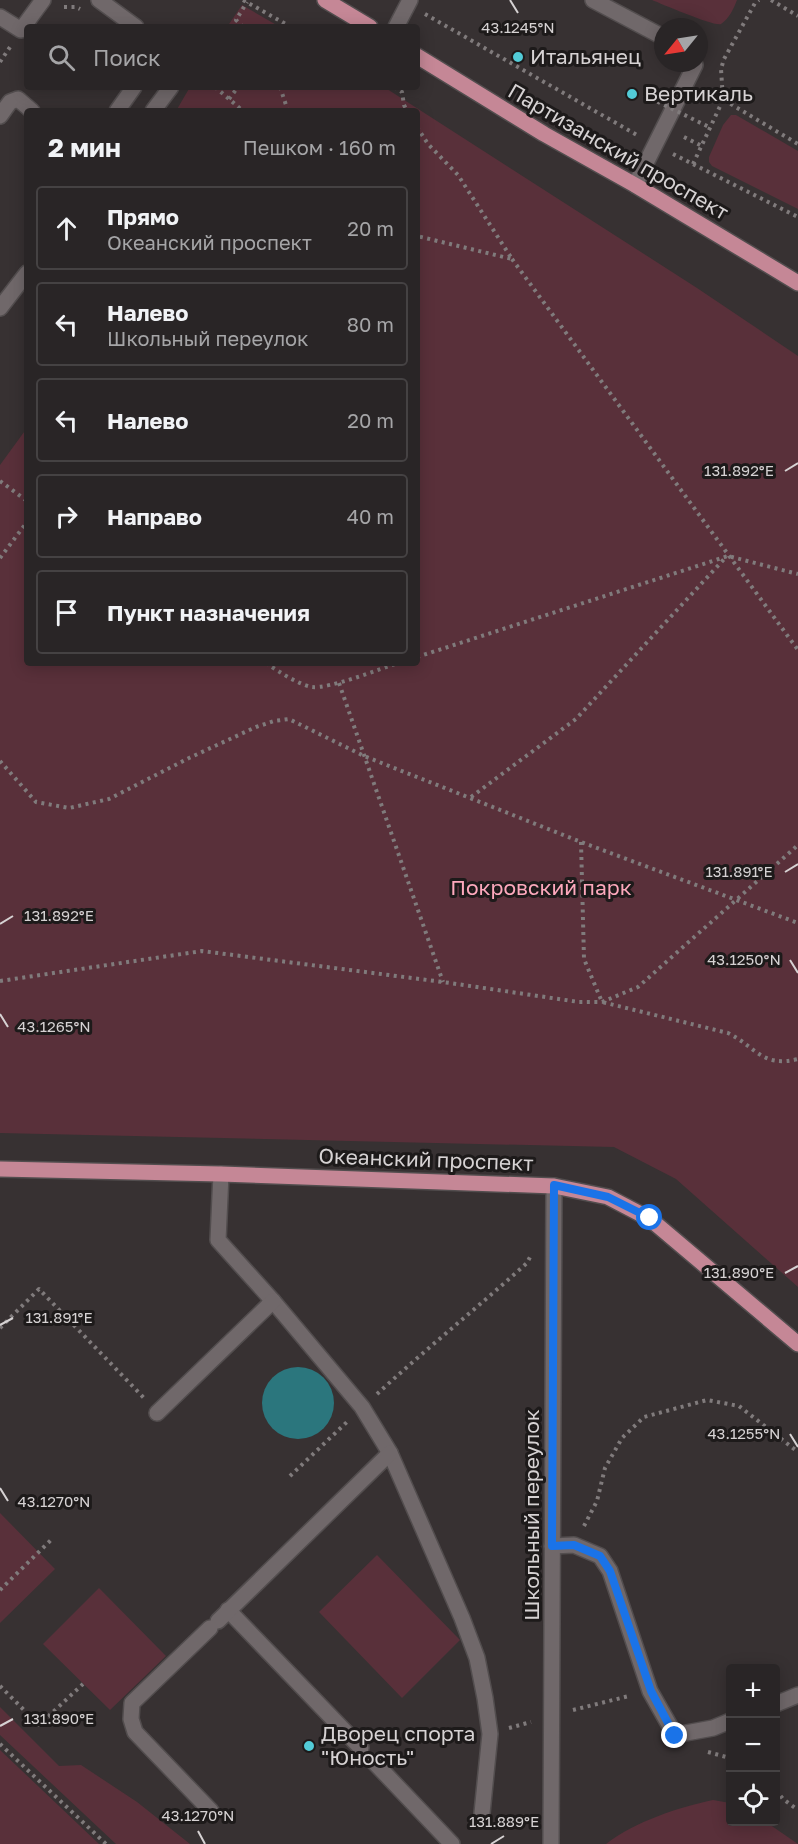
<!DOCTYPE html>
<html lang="ru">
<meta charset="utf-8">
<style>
:root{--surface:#292526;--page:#312d2e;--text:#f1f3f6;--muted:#a5a5a7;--line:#454243}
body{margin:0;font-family:"Golos Text",sans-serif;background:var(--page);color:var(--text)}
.controls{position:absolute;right:18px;bottom:18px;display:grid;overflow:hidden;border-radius:6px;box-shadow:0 3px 15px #0003}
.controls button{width:54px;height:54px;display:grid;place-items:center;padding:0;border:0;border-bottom:2px solid var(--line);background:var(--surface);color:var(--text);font:30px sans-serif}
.compass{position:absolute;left:654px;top:18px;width:54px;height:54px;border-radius:50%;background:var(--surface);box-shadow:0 3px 15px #0003;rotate:240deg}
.stop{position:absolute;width:18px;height:18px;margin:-14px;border:4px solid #1a73e8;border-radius:50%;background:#fff}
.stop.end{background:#1a73e8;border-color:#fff;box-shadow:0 2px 6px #0008}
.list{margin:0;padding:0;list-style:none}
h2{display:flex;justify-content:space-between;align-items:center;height:78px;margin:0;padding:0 24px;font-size:26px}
h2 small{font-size:20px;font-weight:400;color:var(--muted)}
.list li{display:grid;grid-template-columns:39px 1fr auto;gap:18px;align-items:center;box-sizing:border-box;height:84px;margin:0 12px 12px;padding:0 12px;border:2px solid var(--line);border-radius:6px}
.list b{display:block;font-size:22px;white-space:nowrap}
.list p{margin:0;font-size:20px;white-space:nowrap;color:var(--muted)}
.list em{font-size:20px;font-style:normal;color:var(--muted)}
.icon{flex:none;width:33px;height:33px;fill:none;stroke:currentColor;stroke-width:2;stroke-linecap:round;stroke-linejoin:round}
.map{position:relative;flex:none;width:798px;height:1844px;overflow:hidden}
.search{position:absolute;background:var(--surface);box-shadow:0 3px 15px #0003;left:24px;top:24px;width:396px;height:66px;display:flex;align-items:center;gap:15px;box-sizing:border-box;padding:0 21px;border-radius:6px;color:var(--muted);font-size:22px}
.panel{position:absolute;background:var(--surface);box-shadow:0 3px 15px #0003;left:24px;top:108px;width:396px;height:558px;border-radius:6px}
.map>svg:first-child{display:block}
</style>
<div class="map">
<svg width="798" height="1844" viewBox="0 0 798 1844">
<rect width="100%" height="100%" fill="#373132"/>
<g fill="#59303a">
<path d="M652,0H737C734,8 729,19 721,24C715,27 662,4 652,0Z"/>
<path d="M242,5L280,27H227Z"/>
<path d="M190,87H384L697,288L798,356V1287L676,1179L614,1147L0,1133V465L27,428V663H417V111H176Z"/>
<path d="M731,115H736L798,151V209L712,166L709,162V157L723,125Z"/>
<path d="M0,1513L55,1569L0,1623Z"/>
<path d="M377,1555L460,1640L402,1698L319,1612Z"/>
<path d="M99,1588L166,1656L110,1710L43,1644Z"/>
<path d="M0,1707L59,1766L81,1765L137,1802L190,1844H116L0,1735Z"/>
<path d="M0,1750L99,1844H0Z"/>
<path d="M713,1800L730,1803V1822H766L798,1844H606C636,1821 677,1808 713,1800Z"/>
</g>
<circle fill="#2b767d" cx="298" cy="1403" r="36"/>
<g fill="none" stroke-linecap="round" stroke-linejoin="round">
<g stroke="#524d4e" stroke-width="18">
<g id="minor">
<path d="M99,0L136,27"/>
<path d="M593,0L663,37"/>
<path d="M0,17L21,30L43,0"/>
<path d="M396,27L410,0"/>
<path d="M117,111L134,87"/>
<path d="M153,111L171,87"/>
<path d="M0,116L10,102L18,99L32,111"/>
<path d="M635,185L695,65L694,63"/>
<path d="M0,308L27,273"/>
<path d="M221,1174L218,1240L273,1301L362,1407L390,1453L462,1618L477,1658L485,1698L490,1734L482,1813"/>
<path d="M157,1413L273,1301"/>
<path d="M552,1546L574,1545L600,1556L610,1571L650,1691L675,1735L713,1728L730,1721"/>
<path d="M228,1610L361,1748"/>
<path d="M218,1621L390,1453"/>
<path d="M210,1628L132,1703L131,1719L135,1732L211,1811"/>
<path d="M776,1704L798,1695"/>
<path d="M374,1762L452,1844"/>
<path d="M551,1844L554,1186"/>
</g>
</g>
<g stroke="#524d4e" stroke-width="18">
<g id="major">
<path d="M325,0L370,27"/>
<path d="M417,56L544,134L635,185L798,283"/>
<path d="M0,1169L221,1174L554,1186L608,1197L650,1219L798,1344"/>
</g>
</g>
<g stroke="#807b7c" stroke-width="4" stroke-dasharray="3 4.5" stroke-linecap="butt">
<path d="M243,0L291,27"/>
<path d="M771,0L798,16"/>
<path d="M64,7H76L80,9"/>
<path d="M425,14L637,135"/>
<path d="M243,27L236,20L247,2"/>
<path d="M0,62L10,47"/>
<path d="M215,87L243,111"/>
<path d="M280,87L288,111"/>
<path d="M394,87L402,92L404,105L407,111"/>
<path d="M229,99L238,87"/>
<path d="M724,100L798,144"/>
<path d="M417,127L428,144L458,175L512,259L417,236"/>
<path d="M684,137L702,146"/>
<path d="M673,154L798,217"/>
<path d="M693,164L723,100L721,69L724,59L755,3L759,0"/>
<path d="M512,259L798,650"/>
<path d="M0,481L27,501"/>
<path d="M0,558L27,522"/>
<path d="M417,657L728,556L798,574"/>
<path d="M266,663C278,671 297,684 312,687C329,689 380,669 398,663"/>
<path d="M339,683L443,982"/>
<path d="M0,761L36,802L69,808L109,799L189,758L256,727L274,721L289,719L364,756L581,842L798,923"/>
<path d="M471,797L576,719L727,556"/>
<path d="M581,842L584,959L602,1002L728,1033C756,1047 762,1068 798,1059"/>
<path d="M0,981L202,951L443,982L579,1002H602L638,987L798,845"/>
<path d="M0,1328L39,1289L144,1398"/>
<path d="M377,1394C426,1349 477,1308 527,1263L530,1257"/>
<path d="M290,1476L348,1421"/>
<path d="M584,1526L597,1501L605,1468L622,1438L644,1417L707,1400L739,1406L798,1452"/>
<path d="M0,1590L51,1540"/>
<path d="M0,1686L39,1725L83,1684"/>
<path d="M573,1710L629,1696"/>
<path d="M509,1728L531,1722"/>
<path d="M0,1744L106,1844"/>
<path d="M708,1752L730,1758"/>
<path d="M776,1790L783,1799L798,1810"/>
</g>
<use href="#minor" stroke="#70686a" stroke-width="15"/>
<use href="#major" stroke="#c58796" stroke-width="15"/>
<path stroke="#807b7c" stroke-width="4" stroke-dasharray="3 4.5" stroke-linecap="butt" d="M644,95L711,128"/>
</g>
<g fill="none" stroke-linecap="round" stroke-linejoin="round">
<path stroke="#1a73e8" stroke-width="8" d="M650,1218L608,1197L554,1185L552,1546L574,1545L600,1556L610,1571L651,1691L675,1736"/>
</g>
<path fill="none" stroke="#d6d2d3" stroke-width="2" d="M510,0L518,13M785,471L798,463M785,872L798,864M0,924L13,916M790,960L798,973M0,1014L8,1027M785,1273L798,1266M0,1325L13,1318M790,1434L798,1447M0,1488L8,1501M0,1726L13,1719M198,1831L205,1844M491,1844L504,1836"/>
<g fill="#52cbd7" stroke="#1d1a1a" stroke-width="2">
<circle cx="518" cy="57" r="6"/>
<circle cx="632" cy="94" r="6"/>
<circle cx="309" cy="1746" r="6"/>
</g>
<g text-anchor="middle" stroke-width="6" stroke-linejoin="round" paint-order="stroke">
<g font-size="21" fill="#d6d2d3" stroke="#1d1a1a" text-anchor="start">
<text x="530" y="64">Итальянец</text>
<text x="644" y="101">Вертикаль</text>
<text x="321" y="1741">Дворец спорта<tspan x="321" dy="24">"Юность"</tspan></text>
</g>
<g font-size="21" fill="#d6d2d3" stroke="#1d1a1a">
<text transform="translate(618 152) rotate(30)" y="7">Партизанский проспект</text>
<text transform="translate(426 1160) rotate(2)" y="7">Океанский проспект</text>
<text transform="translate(532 1515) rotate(-90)" y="7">Школьный переулок</text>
</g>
<g font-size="21" fill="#fda8bc" stroke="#1d1a1a">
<text x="541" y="895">Покровский парк</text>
</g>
</g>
<g font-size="15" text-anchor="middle" fill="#d6d2d3" stroke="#1d1a1a" stroke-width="6" stroke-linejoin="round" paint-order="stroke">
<text x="518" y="33">43.1245°N</text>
<text x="739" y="476">131.892°E</text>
<text x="739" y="877">131.891°E</text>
<text x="59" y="921">131.892°E</text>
<text x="744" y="965">43.1250°N</text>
<text x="54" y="1032">43.1265°N</text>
<text x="739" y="1278">131.890°E</text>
<text x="59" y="1323">131.891°E</text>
<text x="744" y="1439">43.1255°N</text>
<text x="54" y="1507">43.1270°N</text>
<text x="59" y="1724">131.890°E</text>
<text x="198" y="1821">43.1270°N</text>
<text x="504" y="1827">131.889°E</text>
</g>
</svg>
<div class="controls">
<button>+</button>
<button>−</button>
<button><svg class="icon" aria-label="locate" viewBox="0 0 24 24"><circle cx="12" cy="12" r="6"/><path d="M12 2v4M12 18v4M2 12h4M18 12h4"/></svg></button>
</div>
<svg class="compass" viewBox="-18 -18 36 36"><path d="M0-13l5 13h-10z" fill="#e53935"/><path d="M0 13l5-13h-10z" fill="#a5a5a7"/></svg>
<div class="stop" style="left:650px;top:1218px"></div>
<div class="stop end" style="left:675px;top:1736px"></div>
<div class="search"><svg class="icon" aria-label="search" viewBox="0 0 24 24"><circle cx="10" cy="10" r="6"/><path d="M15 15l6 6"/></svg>Поиск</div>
<section class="panel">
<h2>2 мин<small>Пешком · 160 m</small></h2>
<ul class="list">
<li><svg class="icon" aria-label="ahead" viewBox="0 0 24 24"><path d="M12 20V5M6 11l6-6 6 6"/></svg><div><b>Прямо</b><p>Океанский проспект</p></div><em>20 m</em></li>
<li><svg class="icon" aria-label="left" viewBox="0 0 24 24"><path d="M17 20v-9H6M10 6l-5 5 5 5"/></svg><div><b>Налево</b><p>Школьный переулок</p></div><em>80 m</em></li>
<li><svg class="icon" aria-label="left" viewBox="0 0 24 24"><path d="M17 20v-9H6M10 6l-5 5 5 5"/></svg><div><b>Налево</b></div><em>20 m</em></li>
<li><svg class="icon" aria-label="right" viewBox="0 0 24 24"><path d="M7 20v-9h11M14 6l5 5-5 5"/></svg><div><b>Направо</b></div><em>40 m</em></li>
<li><svg class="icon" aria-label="arrive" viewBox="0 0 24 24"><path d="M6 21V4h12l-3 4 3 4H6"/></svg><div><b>Пункт назначения</b></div></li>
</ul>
</section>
</div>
